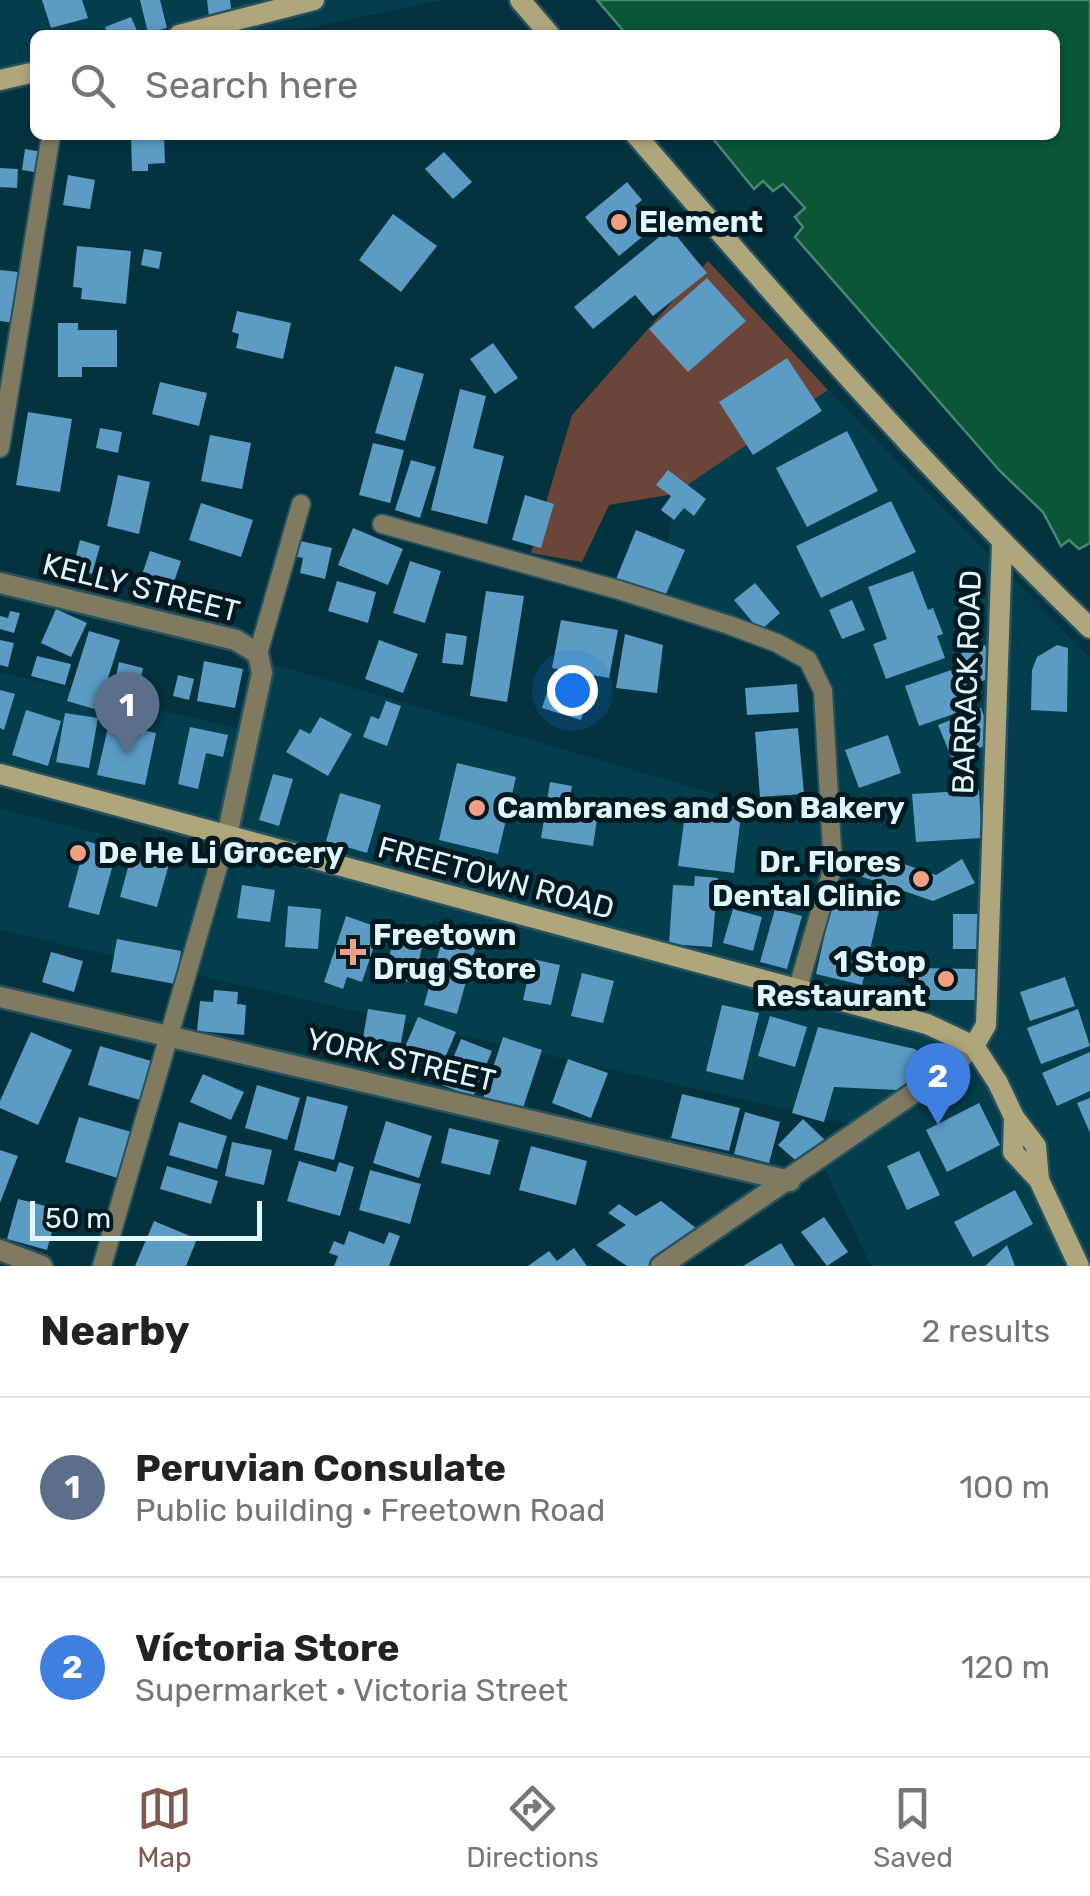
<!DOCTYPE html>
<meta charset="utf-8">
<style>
:root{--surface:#fff;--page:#f6f6f6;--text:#222;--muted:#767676;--line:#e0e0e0;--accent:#805a4e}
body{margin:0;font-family:Rubik,sans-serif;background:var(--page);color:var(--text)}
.scale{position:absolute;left:30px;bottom:25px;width:232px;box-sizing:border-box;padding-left:10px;border:5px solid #e0f7fe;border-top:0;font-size:28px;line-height:35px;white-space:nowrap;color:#e0f7fe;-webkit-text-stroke:8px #021920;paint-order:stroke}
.you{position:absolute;left:572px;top:690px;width:35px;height:35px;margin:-25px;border:8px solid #fff;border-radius:50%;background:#1a73e8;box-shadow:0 0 0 15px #1a73e833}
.badge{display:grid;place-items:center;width:65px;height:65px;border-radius:50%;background:var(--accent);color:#fff;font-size:32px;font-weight:700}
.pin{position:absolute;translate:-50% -82px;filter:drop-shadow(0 2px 5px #0008)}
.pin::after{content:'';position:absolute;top:52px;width:35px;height:30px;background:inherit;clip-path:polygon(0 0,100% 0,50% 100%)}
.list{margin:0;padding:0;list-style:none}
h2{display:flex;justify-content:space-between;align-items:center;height:130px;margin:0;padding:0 40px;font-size:42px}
h2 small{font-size:32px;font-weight:400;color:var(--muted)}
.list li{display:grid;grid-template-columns:65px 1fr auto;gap:30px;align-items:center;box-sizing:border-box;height:180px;padding:0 40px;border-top:2px solid var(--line)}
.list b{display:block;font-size:38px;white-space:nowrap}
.list p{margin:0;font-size:32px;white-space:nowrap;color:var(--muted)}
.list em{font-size:32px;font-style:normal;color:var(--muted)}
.icon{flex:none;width:55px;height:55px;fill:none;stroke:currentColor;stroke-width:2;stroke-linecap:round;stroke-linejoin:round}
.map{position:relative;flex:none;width:1090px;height:1266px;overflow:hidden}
.search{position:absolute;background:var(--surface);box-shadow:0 2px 8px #0004;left:30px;right:30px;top:30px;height:110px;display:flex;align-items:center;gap:25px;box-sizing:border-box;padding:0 35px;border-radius:15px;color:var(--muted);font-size:38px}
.sheet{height:490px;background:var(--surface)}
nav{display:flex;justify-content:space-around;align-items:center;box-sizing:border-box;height:140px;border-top:2px solid var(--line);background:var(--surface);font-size:28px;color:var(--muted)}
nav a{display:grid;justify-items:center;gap:5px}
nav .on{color:var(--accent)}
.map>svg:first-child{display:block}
</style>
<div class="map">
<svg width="1090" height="1266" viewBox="0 0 1090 1266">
<rect width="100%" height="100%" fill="#03333f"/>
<g fill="#023e4c">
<path d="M0,0H444L273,35H35V84L0,91Z"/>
<path d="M828,390L1090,658V1266H871L824,1168L872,1129L0,930V809L225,865L236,826L0,760V672L253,732L266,662L831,828L822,686L784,646L660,606L674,494Z"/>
</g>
<path fill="#6b4538" d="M708,261L828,390L674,494L609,505L582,562L531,553L572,415Z"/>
<path fill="#095737" stroke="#4a8773" stroke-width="2.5" d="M597,0H1090V543L1079,549L1069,540L1061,546L1043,512L1000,471L795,237L803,227L795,217L805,208L783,184L773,191L763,181L754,189L710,135H1055V35H627Z"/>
<g fill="#5c9bc4">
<path d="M42,0H82L88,18L51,28Z"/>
<path d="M140,0H160L167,28L148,33Z"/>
<path d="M207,0H230L232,15L209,17Z"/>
<path d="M131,17L139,35H108L105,27Z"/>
<path d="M131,135H164L165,163L148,164V171H132Z"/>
<path d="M25,149L43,152L40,173L22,170Z"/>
<path d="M444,152L472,182L453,199L425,169Z"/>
<path d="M0,168L18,169L17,188L0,187Z"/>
<path d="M68,175L95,180L90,209L63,205Z"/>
<path d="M627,182L642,200L635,206L653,228L619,256L585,217Z"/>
<path d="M393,214L437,246L401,292L359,260Z"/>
<path d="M670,228L707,273L653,316L635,295L593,329L574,307Z"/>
<path d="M77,246L131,251L126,304L81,299L82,288L73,287Z"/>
<path d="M144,249L162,252L159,269L141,265Z"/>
<path d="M0,270L18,272L13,323L0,321Z"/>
<path d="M707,278L746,321L688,372L649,329Z"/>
<path d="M237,311L291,323L283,359L236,348L239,334L232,332Z"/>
<path d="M58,323H78V330H117V367H82V377H58Z"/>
<path d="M493,343L518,378L495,394L470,359Z"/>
<path d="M787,358L822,411L753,455L719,402Z"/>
<path d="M395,366L424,374L405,441L375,433Z"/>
<path d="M160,382L207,393L199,426L152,414Z"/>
<path d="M460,389L486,396L473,448L504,456L487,524L431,510Z"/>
<path d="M28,412L72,419L60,492L16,485Z"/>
<path d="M100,428L122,432L118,453L96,448Z"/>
<path d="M847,431L878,491L807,527L776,468Z"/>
<path d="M210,435L251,443L242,489L201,481Z"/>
<path d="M373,443L404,450L390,503L359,495Z"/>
<path d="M411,460L436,467L420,518L395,510Z"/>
<path d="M668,470L706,499L694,516L684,508L674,520L661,510L671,496L656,485Z"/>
<path d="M118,475L150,482L139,534L107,526Z"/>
<path d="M525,495L554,504L541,548L512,540Z"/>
<path d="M891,501L916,552L821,598L796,546Z"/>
<path d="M201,503L253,520L241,557L189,540Z"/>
<path d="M353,528L403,549L388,585L338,565Z"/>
<path d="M636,530L685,550L662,603L614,584Z"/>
<path d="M80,540L100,546L92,574L63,566L66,554L76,556Z"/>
<path d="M296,540L332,548L325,579L300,573L303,558L292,556Z"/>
<path d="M150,551L181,561L166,606L135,595Z"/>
<path d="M410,561L441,571L425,623L393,613Z"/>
<path d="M913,571L928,610L933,608L943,634L937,636L945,658L886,679L873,644L887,639L868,587Z"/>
<path d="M337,581L376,592L368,623L328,611Z"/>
<path d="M755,583L780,613L760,631L734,600Z"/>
<path d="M486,591L524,596L507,702L470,696Z"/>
<path d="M852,600L865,630L842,639L829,610Z"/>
<path d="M56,609L87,623L71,657L41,643Z"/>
<path d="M10,611L20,613L14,633L0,629V616L8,618Z"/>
<path d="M561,620L618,630L609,678L552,668Z"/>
<path d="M89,631L120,640L98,710L67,701Z"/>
<path d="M446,633L467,636L463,665L442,663Z"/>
<path d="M625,634L663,645L657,693L616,688Z"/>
<path d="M0,640L14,643L8,667L0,665Z"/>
<path d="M379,640L418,654L403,693L365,679Z"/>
<path d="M985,645L996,676L972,685L961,653Z"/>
<path d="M1057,645L1068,648L1067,712L1031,710L1032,670L1037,657Z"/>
<path d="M37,656L71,664L65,685L31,676Z"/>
<path d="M204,661L243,669L235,708L197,701Z"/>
<path d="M119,662L143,668L131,720L108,714Z"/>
<path d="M960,667L974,707L919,726L905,686Z"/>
<path d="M178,675L194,679L189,700L173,696Z"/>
<path d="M550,683L589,694L581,720L542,708Z"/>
<path d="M797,684L799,712L747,715L745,688Z"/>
<path d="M0,690L15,694L4,730L0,728Z"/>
<path d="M386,701L401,706L387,746L363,737L371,716L379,719Z"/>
<path d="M981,708L994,742L952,759L938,725Z"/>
<path d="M26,710L61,721L48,766L12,755Z"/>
<path d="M65,713L98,718L89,768L56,762Z"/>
<path d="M320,717L352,734L328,776L286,752L300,729L310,734Z"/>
<path d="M109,723L156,733L145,785L97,775Z"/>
<path d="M190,727L228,735L223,757L206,753L198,789L178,784Z"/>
<path d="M798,728L804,794L760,797L755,732Z"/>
<path d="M888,735L901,773L859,788L845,750Z"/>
<path d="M457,763L516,777L498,854L439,840Z"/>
<path d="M273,774L293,779L279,826L259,820Z"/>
<path d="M550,782L572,786L569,802L599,807L593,846L541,838Z"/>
<path d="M979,790L982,838L916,842L912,794Z"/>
<path d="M340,793L381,805L367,853L326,841Z"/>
<path d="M687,800L742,807L734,873L678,866Z"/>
<path d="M86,841L117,850L99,915L68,907Z"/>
<path d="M865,851L936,875L962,859L975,883L933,901L857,875Z"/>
<path d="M132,853L169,864L157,907L120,897Z"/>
<path d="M695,876L718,878L712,947L669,944L673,885L694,886Z"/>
<path d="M836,883L883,893L862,985L816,974Z"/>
<path d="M242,885L275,890L270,922L237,918Z"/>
<path d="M288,906L321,909L318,949L285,947Z"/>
<path d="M733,909L762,917L753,951L723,943Z"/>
<path d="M775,909L802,916L787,969L760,962Z"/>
<rect x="953" y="914" width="33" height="35"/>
<path d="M346,916L380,928L362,982L347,977L343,989L324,982Z"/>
<path d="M394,935L423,941L415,983L385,977Z"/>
<path d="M443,937L476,946L457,1014L424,1005Z"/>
<path d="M117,939L181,951L175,984L111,972Z"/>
<path d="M51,952L83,961L74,992L42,982Z"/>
<path d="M532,959L560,965L551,1005L523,1000Z"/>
<path d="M914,968L978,969V1000H924L925,990H914Z"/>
<path d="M582,973L614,981L603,1023L571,1016Z"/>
<path d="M1065,977L1075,1006L1030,1021L1020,992Z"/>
<path d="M214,990L238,992L237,1004L246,1005L244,1035L197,1031L200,1001L213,1002Z"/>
<path d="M722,1005L759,1013L743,1080L706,1071Z"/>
<path d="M368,1009L406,1015L401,1043L363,1038Z"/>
<path d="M1078,1009L1090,1046L1041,1064L1027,1028Z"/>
<path d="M770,1016L807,1027L795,1067L758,1056Z"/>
<path d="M418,1017L456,1032L436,1079L398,1063Z"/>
<path d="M818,1027L915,1049L927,1060L926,1072L897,1090L834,1087L824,1122L792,1113Z"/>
<path d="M31,1032L72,1050L38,1125L0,1108V1101Z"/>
<path d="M503,1037L542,1050L522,1111L483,1098Z"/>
<path d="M461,1039L492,1051L473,1097L442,1085Z"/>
<path d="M100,1046L158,1063L147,1102L88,1085Z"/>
<path d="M1090,1052V1091L1057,1106L1042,1073Z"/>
<path d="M568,1059L608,1073L591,1118L552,1103Z"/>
<path d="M203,1074L244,1092L231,1120L190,1102Z"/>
<path d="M257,1085L300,1098L287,1140L245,1128Z"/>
<path d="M682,1094L740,1108L729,1151L671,1138Z"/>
<path d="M307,1096L348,1106L334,1160L294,1150Z"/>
<path d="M1090,1098V1133L1077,1103Z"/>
<path d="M979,1103L1000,1145L947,1172L926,1130Z"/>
<path d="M745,1112L780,1122L769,1163L734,1154Z"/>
<path d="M79,1117L135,1133L121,1179L65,1162Z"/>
<path d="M803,1119L827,1142L802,1166L778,1145Z"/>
<path d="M386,1121L432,1136L419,1178L373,1163Z"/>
<path d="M179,1122L227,1136L217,1169L169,1155Z"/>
<path d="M449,1128L499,1140L490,1175L441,1163Z"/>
<path d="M232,1142L272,1150L264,1185L225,1176Z"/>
<path d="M531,1146L587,1161L576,1205L519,1190Z"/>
<path d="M0,1150L18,1156L0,1203Z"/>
<path d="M919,1151L940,1195L907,1210L887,1166Z"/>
<path d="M299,1161L336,1172L339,1162L354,1167L340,1216L287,1201Z"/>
<path d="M167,1166L218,1181L211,1204L160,1189Z"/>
<path d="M370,1170L421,1184L410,1224L359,1210Z"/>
<path d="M1015,1190L1033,1224L973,1257L954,1222Z"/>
<path d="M18,1199L58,1209L47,1250L7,1239Z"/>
<path d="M661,1201L705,1235L658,1266H627L596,1245L626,1225L608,1213L619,1204L636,1216Z"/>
<path d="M824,1217L848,1252L827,1266L801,1232Z"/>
<path d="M154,1221L197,1239L186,1266H135Z"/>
<path d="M349,1231L384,1244L389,1232L400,1236L389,1266H334L338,1256L329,1253L334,1241L344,1245Z"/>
<path d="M781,1243L795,1266H743Z"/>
<path d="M1007,1245L1015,1266H985Z"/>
<path d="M574,1248L587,1266H528L549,1251L557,1261Z"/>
</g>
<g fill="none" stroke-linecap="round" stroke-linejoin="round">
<g stroke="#26525e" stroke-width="22">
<g id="lane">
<path d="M0,448L51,135"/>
<path d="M382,524L619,590L729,625L777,643L808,660L823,691L833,867L797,991"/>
<path d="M258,654L301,504"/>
<path d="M102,1266L227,836"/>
</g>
</g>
<g stroke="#26525e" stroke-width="25">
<g id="street">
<path d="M0,583L236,640L258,654L262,673L227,836"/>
<path d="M0,997L790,1181"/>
<path d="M0,1250L42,1266"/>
<path d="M661,1266L947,1070L974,1046"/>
</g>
</g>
<g stroke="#26525e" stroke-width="25">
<g id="secondary">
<path d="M520,0L550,35"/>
<path d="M179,35L314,0"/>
<path d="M0,80L35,72"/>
<path d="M636,135C781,304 929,473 1090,628"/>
<path d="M0,774L927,1024L974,1046"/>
<path d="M974,1046L986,1025L1002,543"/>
<path d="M974,1046L998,1083L1014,1117L1036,1146L1039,1180"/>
<path d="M1014,1117L1013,1152L1039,1180L1079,1266"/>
</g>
</g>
<use href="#lane" stroke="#807b60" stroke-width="18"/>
<use href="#street" stroke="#807b60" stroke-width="20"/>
<use href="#secondary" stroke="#afa77b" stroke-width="20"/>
</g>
<g fill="#f39f84" stroke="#021920" stroke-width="4">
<circle cx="619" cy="222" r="10"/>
<circle cx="477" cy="808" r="10"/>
<circle cx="78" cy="853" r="10"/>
<circle cx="921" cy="879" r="10"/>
<path d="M348 937h10v10h10v10h-10v10h-10v-10h-10v-10h10z"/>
<circle cx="946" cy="979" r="10"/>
</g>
<g text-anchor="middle" stroke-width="10" stroke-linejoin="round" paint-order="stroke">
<g font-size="30" font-weight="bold" fill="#e0f7fe" stroke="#021920" text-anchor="start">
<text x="639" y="232">Element</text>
<text x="497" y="818">Cambranes and Son Bakery</text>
<text x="98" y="863">De He Li Grocery</text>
<text x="901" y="872" text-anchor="end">Dr. Flores<tspan x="901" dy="34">Dental Clinic</tspan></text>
<text x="373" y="945">Freetown<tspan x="373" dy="34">Drug Store</tspan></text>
<text x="926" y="972" text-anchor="end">1 Stop<tspan x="926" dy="34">Restaurant</tspan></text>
</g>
<g font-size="30" fill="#e0f7fe" stroke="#021920">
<text transform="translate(141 588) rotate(14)" y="10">KELLY STREET</text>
<text transform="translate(967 682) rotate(-88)" y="10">BARRACK ROAD</text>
<text transform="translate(496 878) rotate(15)" y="10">FREETOWN ROAD</text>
<text transform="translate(401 1060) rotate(13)" y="10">YORK STREET</text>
</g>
</g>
</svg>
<div class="scale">50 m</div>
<div class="you"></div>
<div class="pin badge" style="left:127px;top:754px;background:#5c6f8a">1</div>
<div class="pin badge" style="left:938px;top:1125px;background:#3f7fe0">2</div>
<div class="search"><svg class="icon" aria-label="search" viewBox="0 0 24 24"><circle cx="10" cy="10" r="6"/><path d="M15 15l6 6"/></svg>Search here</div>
</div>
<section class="sheet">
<h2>Nearby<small>2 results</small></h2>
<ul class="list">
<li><span class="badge" style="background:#5c6f8a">1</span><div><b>Peruvian Consulate</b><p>Public building · Freetown Road</p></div><em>100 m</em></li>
<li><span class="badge" style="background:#3f7fe0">2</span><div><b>Víctoria Store</b><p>Supermarket · Victoria Street</p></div><em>120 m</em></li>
</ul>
</section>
<nav>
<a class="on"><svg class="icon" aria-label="map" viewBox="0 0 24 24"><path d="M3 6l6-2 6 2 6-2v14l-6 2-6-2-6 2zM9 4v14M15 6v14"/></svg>Map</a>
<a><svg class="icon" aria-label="directions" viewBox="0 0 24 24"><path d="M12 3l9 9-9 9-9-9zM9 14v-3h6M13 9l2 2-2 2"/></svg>Directions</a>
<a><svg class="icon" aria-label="saved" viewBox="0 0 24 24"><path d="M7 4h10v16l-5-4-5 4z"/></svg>Saved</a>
</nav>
